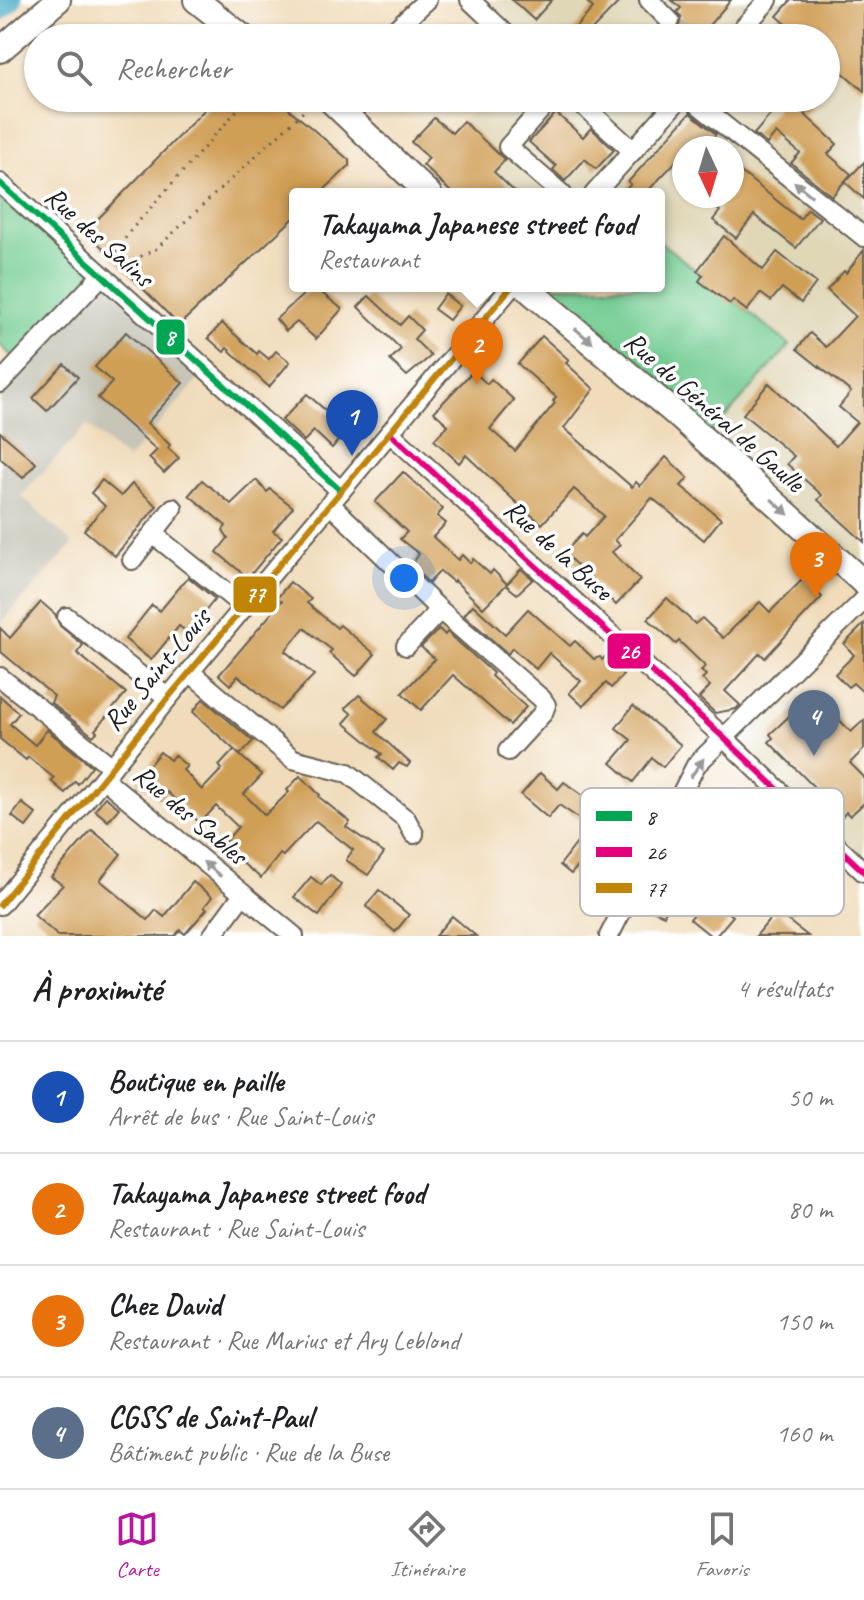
<!DOCTYPE html>
<html lang="fr">
<meta charset="utf-8">
<style>
:root{--surface:#fff;--page:#f6f6f6;--text:#202124;--muted:#757577;--line:#e0e0e0;--accent:#b5179e}
body{margin:0;font-family:Caveat,sans-serif;background:var(--page);color:var(--text)}
.compass{position:absolute;left:672px;top:136px;width:72px;height:72px;border-radius:50%;background:var(--surface);box-shadow:0 2px 6px #0004;rotate:176deg}
.you{position:absolute;left:404px;top:578px;width:28px;height:28px;margin:-20px;border:6px solid #fff;border-radius:50%;background:#1a73e8;box-shadow:0 0 0 12px #1a73e833}
.badge{display:grid;place-items:center;width:52px;height:52px;border-radius:50%;background:var(--accent);color:#fff;font-size:26px;font-weight:700}
.pin{position:absolute;translate:-50% -66px;filter:drop-shadow(0 2px 4px #0008)}
.pin::after{content:'';position:absolute;top:42px;width:28px;height:24px;background:inherit;clip-path:polygon(0 0,100% 0,50% 100%)}
.popup{position:absolute;left:289px;top:188px;width:376px;height:104px;box-sizing:border-box;display:grid;place-content:center;border-radius:8px;background:var(--surface);filter:drop-shadow(0 2px 6px #0005);font-size:26px;white-space:nowrap;color:var(--muted)}
.popup b{font-size:30px;color:var(--text)}
.popup::after{content:'';position:absolute;left:50%;top:100%;margin-left:-16px;border:16px solid transparent;border-top-color:var(--surface)}
.list{margin:0;padding:0;list-style:none}
h2{display:flex;justify-content:space-between;align-items:center;height:104px;margin:0;padding:0 32px;font-size:34px}
h2 small{font-size:26px;font-weight:400;color:var(--muted)}
.list li{display:grid;grid-template-columns:52px 1fr auto;gap:24px;align-items:center;box-sizing:border-box;height:112px;padding:0 32px;border-top:2px solid var(--line)}
.list b{display:block;font-size:30px;white-space:nowrap}
.list p{margin:0;font-size:26px;white-space:nowrap;color:var(--muted)}
.list em{font-size:26px;font-style:normal;color:var(--muted)}
.icon{flex:none;width:44px;height:44px;fill:none;stroke:currentColor;stroke-width:2;stroke-linecap:round;stroke-linejoin:round}
.map{position:relative;flex:none;width:864px;height:936px;overflow:hidden}
.search{position:absolute;background:var(--surface);box-shadow:0 2px 6px #0004;left:24px;right:24px;top:24px;height:88px;display:flex;align-items:center;gap:20px;box-sizing:border-box;padding:0 28px;border-radius:44px;color:var(--muted);font-size:30px}
.sheet{height:552px;background:var(--surface)}
nav{display:flex;justify-content:space-around;align-items:center;box-sizing:border-box;height:112px;border-top:2px solid var(--line);background:var(--surface);font-size:22px;color:var(--muted)}
nav a{display:grid;justify-items:center;gap:4px}
nav .on{color:var(--accent)}
.map>svg:first-child{display:block}
</style>
<div class="map">
<svg width="864" height="936" viewBox="0 0 864 936">
<rect width="100%" height="100%" fill="#fff"/>
<filter id="ink" filterUnits="userSpaceOnUse"><feTurbulence type="fractalNoise" baseFrequency=".0125" numOctaves="2"/><feDisplacementMap in="SourceGraphic" scale="16" xChannelSelector="R" yChannelSelector="G"/><feConvolveMatrix kernelMatrix="1 2 1 2 8 2 1 2 1" color-interpolation-filters="sRGB"/></filter>
<filter id="wash" filterUnits="userSpaceOnUse"><feTurbulence type="fractalNoise" baseFrequency=".006" numOctaves="4" result="noise"/><feDisplacementMap in="SourceGraphic" scale="32" xChannelSelector="R" yChannelSelector="G"/><feGaussianBlur stdDeviation="1.8" result="paint"/><feColorMatrix in="noise" values="0 0 0 0 0 0 0 0 0 0 0 0 0 0 0 0 0 1.4 0 .05"/><feComposite in="paint" operator="in"/></filter>
<g filter="url(#wash)">
<rect width="100%" height="100%" fill="#f0dbba"/>
<g fill="#e0d7b7" fill-rule="evenodd">
<path d="M470,0H864V583L705,440L790,345L659,241V194H429L412,177L483,98H826V38H510ZM684,148H732V196H684Z"/>
<path d="M775,687L864,777V872L723,737Z"/>
</g>
<path fill="#c6c5b8" d="M101,276L207,370L127,460L87,425L21,496L73,544L0,624V383Z"/>
<g fill="#73cc92" stroke="#487457" stroke-width="2">
<path d="M0,183L101,276L19,363L0,345Z"/>
<path d="M659,241L790,345L705,440L524,286H659Z"/>
</g>
<g fill="none" stroke-linecap="round" stroke-linejoin="round">
<path stroke="#48acc7" stroke-width="20" d="M0,11L12,0"/>
</g>
<g id="blocks">
<g fill="#d09f57">
<path d="M512,0H552L534,20Z"/>
<path d="M585,0H621L584,38H566L593,8Z"/>
<path d="M671,0H731L698,38H654L661,29L672,33L681,25V17L677,12L681,8Z"/>
<path d="M791,0H864V91L826,58V38H802L777,16Z"/>
<path d="M216,98H276L349,160V166L320,194H295V217L179,325L86,231Z"/>
<path d="M766,98H818L804,114L837,144L828,154L851,174L832,196L791,163L800,153L776,133L767,144L754,134L777,107Z"/>
<path d="M556,113L583,137L591,128L614,150L596,169L585,159L565,181L553,170L556,166L529,142Z"/>
<path d="M690,113L716,134L705,148H684V153L645,194H622L631,184L628,182Z"/>
<path d="M434,118L452,133L463,121L505,160L494,172L517,194H453L423,165L429,158L411,142Z"/>
<path d="M864,162V199L845,182Z"/>
<path d="M732,165L800,219L808,209L820,218L796,248L754,215L736,238L713,220L720,211L717,209L728,196H732Z"/>
<path d="M724,236L763,270L777,252L816,283L801,303L782,288L771,301L760,293L747,311L733,300L730,304L699,281L703,275L697,271Z"/>
<path d="M864,250V542L818,500L822,495L787,464L794,456L743,414L769,383L836,446L857,422L839,407L851,392L797,349L810,333L826,347L855,316L827,290L844,271L846,273Z"/>
<path d="M313,286L342,309L316,339L297,322L286,331L276,319Z"/>
<path d="M445,294L460,306L449,320L434,309Z"/>
<path d="M369,296L400,325L408,316L422,330L414,339L431,356L407,376L390,360L401,349L358,307Z"/>
<path d="M222,323L257,354L259,351L269,359L276,351L290,362L269,387L227,348L224,352L208,338Z"/>
<path d="M126,332L183,383L147,423L170,445L168,448L179,458L164,473L149,458L157,450L98,398L112,382L95,367Z"/>
<path d="M542,336L569,360L566,363L594,389L564,428L632,487L636,482L640,486L666,457L688,478L681,486L721,519L704,540L652,498L615,540L620,545L612,552L640,580L616,605L599,588L600,587L564,553L582,534L585,537L604,516L587,500L574,489L542,524L519,505L466,455L459,463L434,440L448,425L434,412L473,371L487,384L491,379L514,400L490,429L515,451L555,403L553,401L556,397L518,364Z"/>
<path d="M64,364L78,377L47,411L33,398Z"/>
<path d="M307,394L342,425L339,429L344,434L332,448L314,431L304,441L282,420Z"/>
<path d="M0,432L36,463L23,478L0,458Z"/>
<path d="M403,472L443,509L437,516L446,523L433,537L458,560L462,555L470,563L473,559L490,574L493,570L507,584L521,569L533,579L517,594L506,585L483,608L454,580L453,582L440,571L429,583L411,566L419,554L400,539L407,532L375,502Z"/>
<path d="M102,480L121,496L132,484L157,506L115,556L84,530L105,506L91,493Z"/>
<path d="M202,480L231,504L256,480L267,492L270,489L293,507L273,531L282,537L248,578L217,552L228,538L223,530L226,526L189,495Z"/>
<path d="M188,577L215,599L188,633L179,626L151,660L125,639L152,605L160,611Z"/>
<path d="M804,578L822,597L765,658L760,653L725,691L740,705L736,709L715,713L699,698L710,686L702,679L706,675L701,671L705,666L679,641L676,644L648,619L667,598L695,624L702,618L723,638L760,602L770,612Z"/>
<path d="M290,582L311,599L307,603L337,628L340,625L375,654L356,676L329,653L332,650L304,628L285,651L314,675L280,710L238,676L230,685L219,675L282,601L277,598Z"/>
<path d="M41,602L55,614L60,626L83,645L77,653L126,693L95,730L97,732L93,736L51,703L54,696L0,651V628L10,638Z"/>
<path d="M473,605L505,634L528,609L570,646L575,641L594,659L600,657L602,660L605,657L623,675L611,688L606,683L583,706L569,693L581,681L549,653L536,669L512,648L508,654L464,615Z"/>
<path d="M864,624V693L853,683L848,687L835,674L854,655L844,644Z"/>
<path d="M439,629L445,635L447,632L493,673L491,676L526,707L510,725L453,675L421,710L402,693L435,659L421,647Z"/>
<path d="M814,693L851,732L864,720V749L850,763L864,777V803L850,816L846,812L843,816L769,742L773,738L770,734Z"/>
<path d="M359,695L387,719L376,732L410,763L407,767L399,763L393,770L378,757L382,754L344,723L352,714L345,708Z"/>
<path d="M0,696L19,713L10,724L35,745L47,730L92,766L78,784L75,781L65,793L51,781L54,778L28,757L26,760L0,739Z"/>
<path d="M203,699L253,741L240,755L193,712Z"/>
<path d="M633,706L681,745L663,767L652,758L633,782L611,763L631,740L616,728Z"/>
<path d="M234,750L262,775L244,794L265,815L289,792L287,790L300,776L320,795L319,797L350,822L346,827L384,853L368,875L346,860L353,850L316,821L283,856L280,854L261,878L221,846L238,827L216,806L200,823L167,792L161,800L136,781L160,752L170,760L174,755L187,766L183,770L202,790L222,769L219,766Z"/>
<path d="M540,773L558,789L564,782L639,836L635,840L640,844L631,862L624,857L603,886L577,867L571,874L560,865L590,826L559,805L548,818L521,795Z"/>
<path d="M105,797L119,808L108,821L95,810Z"/>
<path d="M22,803L36,814L26,827L12,816Z"/>
<path d="M92,830L121,854L100,880L148,920L156,910L164,917L193,882L212,897L204,907L207,909L185,934L180,930L175,936H58L34,915L63,885L51,877Z"/>
<path d="M812,854L814,881L797,883L799,911L778,913L808,936H756L788,897L737,902L734,862Z"/>
<path d="M330,875L341,885L319,916L294,897L311,877L321,885Z"/>
<path d="M379,890L409,915L395,932L366,906Z"/>
<path d="M655,890L672,898L664,915L647,908Z"/>
<path d="M708,897L733,916L716,936H711L690,919Z"/>
<path d="M452,916L476,936H435Z"/>
</g>
</g>
</g>
<g filter="url(#ink)">
<use href="#blocks" fill-opacity="0" stroke="#665f53" stroke-width="2"/>
<g fill="none" stroke-linecap="round" stroke-linejoin="round">
<path stroke="#c6b59a" stroke-width="18" stroke-dasharray="18 9" stroke-linecap="butt" d="M670,21L688,38"/>
<g stroke="#665f53" stroke-width="22">
<g id="minor">
<path d="M470,0L510,38"/>
<path d="M649,0L670,21"/>
<path d="M386,38L427,0"/>
<path d="M734,38L768,0"/>
<path d="M551,98L508,147L562,194"/>
<path d="M575,98L633,151"/>
<path d="M690,98L864,237"/>
<path d="M0,183L341,491"/>
<path d="M594,194L680,98"/>
<path d="M0,383L101,276"/>
<path d="M390,433L723,737L864,872"/>
<path d="M330,504L440,610L542,699L546,705L543,713L508,751"/>
<path d="M153,534L244,607"/>
<path d="M132,560L173,508"/>
<path d="M67,617L168,698"/>
<path d="M406,646L440,610"/>
<path d="M190,672L293,759L348,773L406,819L414,834"/>
<path d="M0,677L112,767"/>
<path d="M103,778L294,936"/>
<path d="M0,905L168,698L512,286"/>
<path d="M212,936L243,894"/>
<path d="M609,936L696,765L864,600"/>
</g>
</g>
<g stroke="#665f53" stroke-width="28">
<g id="major">
<path d="M196,0L244,38"/>
<path d="M0,50L58,0"/>
<path d="M328,98L429,194"/>
<path d="M524,286L676,414L864,583"/>
</g>
</g>
<g stroke="#665f53" stroke-width="3" stroke-dasharray="2 6" stroke-linecap="butt">
<path d="M112,259L130,231L248,98"/>
<path d="M119,267L156,249L303,112"/>
</g>
<use href="#minor" stroke="#fff" stroke-width="18"/>
<use href="#major" stroke="#fff" stroke-width="24"/>
<g stroke="#fff" stroke-width="12">
<path id="bus-1" d="M0,183L341,491"/>
</g>
<g stroke="#fff" stroke-width="12">
<path id="bus-2" d="M390,433L723,737L864,872"/>
</g>
<g stroke="#fff" stroke-width="12">
<path id="bus-3" d="M0,905L168,698L512,286"/>
</g>
<use href="#bus-1" stroke="#00a651" stroke-width="6"/>
<use href="#bus-2" stroke="#e5007d" stroke-width="6"/>
<use href="#bus-3" stroke="#c08407" stroke-width="6"/>
</g>
<defs><path id="oneway-solid" d="M-6-.8H1V-3.2L6.5 0L1 3.2V.8H-6Z" transform="scale(2)"/></defs>
<g fill="#999">
<use href="#oneway-solid" transform="translate(803 189) rotate(-141)"/>
<use href="#oneway-solid" transform="translate(584 336) rotate(40)"/>
<use href="#oneway-solid" transform="translate(780 507) rotate(42)"/>
<use href="#oneway-solid" transform="translate(697 768) rotate(-55)"/>
<use href="#oneway-solid" transform="translate(212 869) rotate(-140)"/>
</g>
</g>
<g text-anchor="middle" stroke-width="7" stroke-linejoin="round" paint-order="stroke">
<g font-size="28" fill="#1c1c1c" stroke="#fff">
<text transform="translate(100 236) rotate(42)" y="10">Rue des Salins</text>
<text transform="translate(715 411) rotate(41)" y="10">Rue du Général de Gaulle</text>
<text transform="translate(559 549) rotate(42)" y="10">Rue de la Buse</text>
<text transform="translate(156 669) rotate(-50)" y="10">Rue Saint-Louis</text>
<text transform="translate(191 814) rotate(40)" y="10">Rue des Sables</text>
</g>
</g>
<rect x="580" y="788" width="264" height="128" rx="12" fill="#fff" stroke="#bbb" stroke-width="2"/>
<rect x="596" y="811" width="36" height="10" fill="#00a651"/>
<rect x="596" y="847" width="36" height="10" fill="#e5007d"/>
<rect x="596" y="883" width="36" height="10" fill="#c08407"/>
<g font-size="22" fill="#1c1c1c">
<text x="646" y="824">8</text>
<text x="646" y="860">26</text>
<text x="646" y="896">77</text>
</g>
<g stroke="#fff" stroke-width="3">
<rect x="155" y="318" width="31" height="38" rx="8" fill="#00a651"/>
<rect x="232" y="575" width="46" height="39" rx="8" fill="#c08407"/>
<rect x="606" y="632" width="46" height="38" rx="8" fill="#e5007d"/>
</g>
<g font-size="22" text-anchor="middle" font-weight="bold" fill="#fff">
<text x="170" y="345">8</text>
<text x="255" y="602">77</text>
<text x="629" y="659">26</text>
</g>
</svg>
<svg class="compass" viewBox="-18 -18 36 36"><path d="M0-13l5 13h-10z" fill="#e53935"/><path d="M0 13l5-13h-10z" fill="#757577"/></svg>
<div class="you"></div>
<div class="pin badge" style="left:352px;top:456px;background:#1a4fb4">1</div>
<div class="pin badge" style="left:477px;top:384px;background:#e8710a">2</div>
<div class="popup"><b>Takayama Japanese street food</b>Restaurant</div>
<div class="pin badge" style="left:816px;top:598px;background:#e8710a">3</div>
<div class="pin badge" style="left:814px;top:756px;background:#5c6f8a">4</div>
<div class="search"><svg class="icon" aria-label="search" viewBox="0 0 24 24"><circle cx="10" cy="10" r="6"/><path d="M15 15l6 6"/></svg>Rechercher</div>
</div>
<section class="sheet">
<h2>À proximité<small>4 résultats</small></h2>
<ul class="list">
<li><span class="badge" style="background:#1a4fb4">1</span><div><b>Boutique en paille</b><p>Arrêt de bus · Rue Saint-Louis</p></div><em>50 m</em></li>
<li><span class="badge" style="background:#e8710a">2</span><div><b>Takayama Japanese street food</b><p>Restaurant · Rue Saint-Louis</p></div><em>80 m</em></li>
<li><span class="badge" style="background:#e8710a">3</span><div><b>Chez David</b><p>Restaurant · Rue Marius et Ary Leblond</p></div><em>150 m</em></li>
<li><span class="badge" style="background:#5c6f8a">4</span><div><b>CGSS de Saint-Paul</b><p>Bâtiment public · Rue de la Buse</p></div><em>160 m</em></li>
</ul>
</section>
<nav>
<a class="on"><svg class="icon" aria-label="map" viewBox="0 0 24 24"><path d="M3 6l6-2 6 2 6-2v14l-6 2-6-2-6 2zM9 4v14M15 6v14"/></svg>Carte</a>
<a><svg class="icon" aria-label="directions" viewBox="0 0 24 24"><path d="M12 3l9 9-9 9-9-9zM9 14v-3h6M13 9l2 2-2 2"/></svg>Itinéraire</a>
<a><svg class="icon" aria-label="saved" viewBox="0 0 24 24"><path d="M7 4h10v16l-5-4-5 4z"/></svg>Favoris</a>
</nav>
